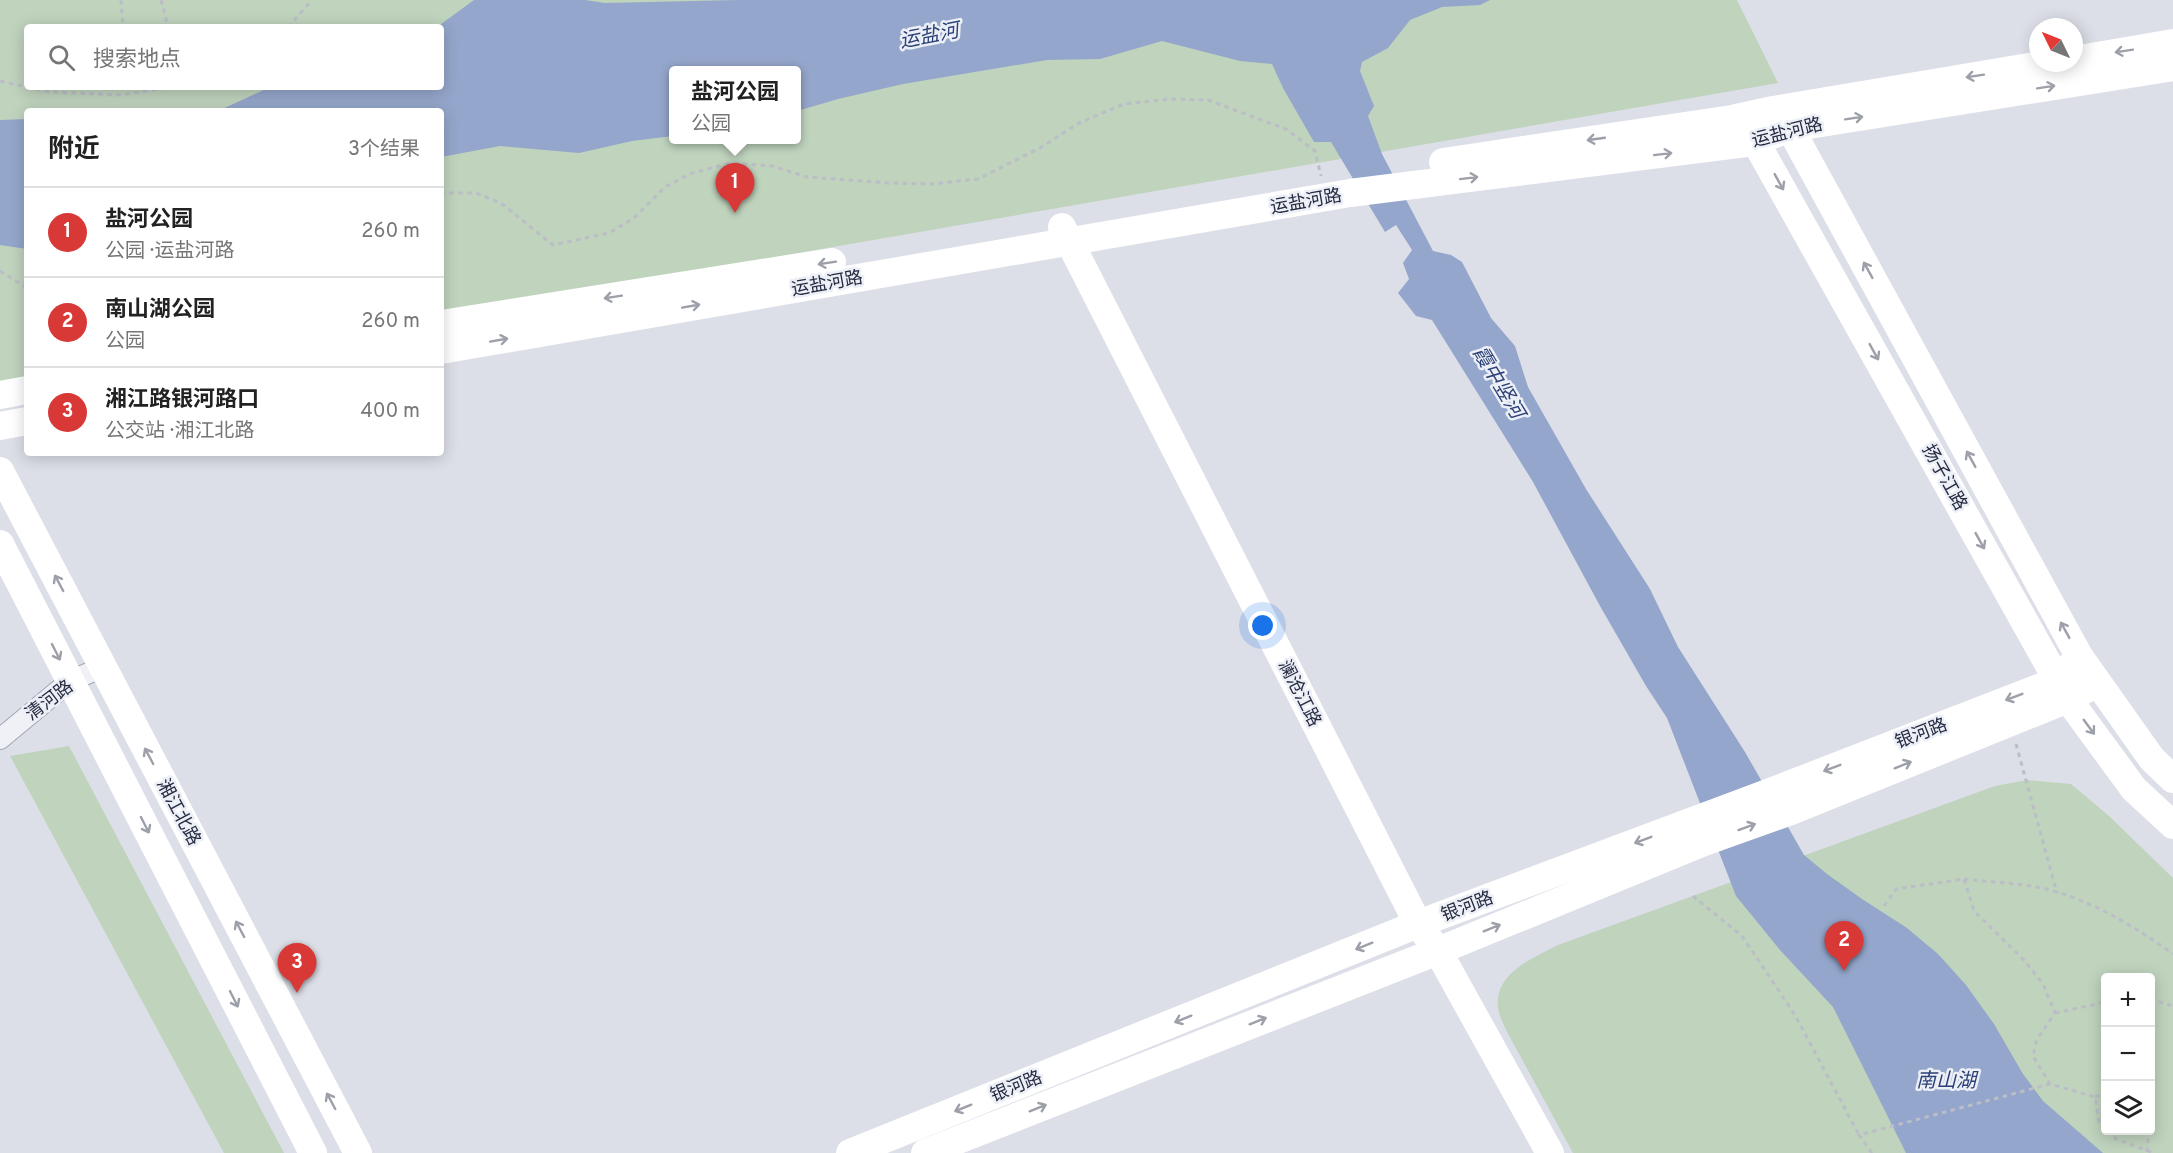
<!DOCTYPE html>
<html lang="zh">
<meta charset="utf-8">
<style>
:root{--surface:#fff;--page:#f2f2f2;--text:#222;--muted:#767676;--line:#e0e0e0;--accent:#d83836}
body{margin:0;font-family:Overpass,"Noto Sans SC",sans-serif;background:var(--page);color:var(--text)}
.controls{position:absolute;right:18px;bottom:18px;display:grid;overflow:hidden;border-radius:6px;box-shadow:0 3px 15px #0003}
.controls button{width:54px;height:54px;display:grid;place-items:center;padding:0;border:0;border-bottom:2px solid var(--line);background:var(--surface);color:var(--text);font:30px sans-serif}
.compass{position:absolute;left:2029px;top:18px;width:54px;height:54px;border-radius:50%;background:var(--surface);box-shadow:0 3px 15px #0003;rotate:313deg}
.you{position:absolute;left:1263px;top:626px;width:21px;height:21px;margin:-15px;border:4px solid #fff;border-radius:50%;background:#1a73e8;box-shadow:0 0 0 9px #1a73e833}
.badge{display:grid;place-items:center;width:39px;height:39px;border-radius:50%;background:var(--accent);color:#fff;font-size:20px;font-weight:700}
.pin{position:absolute;translate:-50% -50px;filter:drop-shadow(0 2px 3px #0008)}
.pin::after{content:'';position:absolute;top:32px;width:21px;height:18px;background:inherit;clip-path:polygon(0 0,100% 0,50% 100%)}
.popup{position:absolute;left:669px;top:66px;width:132px;height:78px;box-sizing:border-box;display:grid;place-content:center;border-radius:6px;background:var(--surface);filter:drop-shadow(0 2px 4px #0005);font-size:20px;white-space:nowrap;color:var(--muted)}
.popup b{font-size:22px;color:var(--text)}
.popup::after{content:'';position:absolute;left:50%;top:100%;margin-left:-12px;border:12px solid transparent;border-top-color:var(--surface)}
.list{margin:0;padding:0;list-style:none}
h2{display:flex;justify-content:space-between;align-items:center;height:78px;margin:0;padding:0 24px;font-size:26px}
h2 small{font-size:20px;font-weight:400;color:var(--muted)}
.list li{display:grid;grid-template-columns:39px 1fr auto;gap:18px;align-items:center;box-sizing:border-box;height:90px;padding:0 24px;border-top:2px solid var(--line)}
.list b{display:block;font-size:22px;white-space:nowrap}
.list p{margin:0;font-size:20px;white-space:nowrap;color:var(--muted)}
.list em{font-size:20px;font-style:normal;color:var(--muted)}
.icon{flex:none;width:33px;height:33px;fill:none;stroke:currentColor;stroke-width:2;stroke-linecap:round;stroke-linejoin:round}
.map{position:relative;flex:none;width:2173px;height:1153px;overflow:hidden}
.search{position:absolute;background:var(--surface);box-shadow:0 3px 15px #0003;left:24px;top:24px;width:420px;height:66px;display:flex;align-items:center;gap:15px;box-sizing:border-box;padding:0 21px;border-radius:6px;color:var(--muted);font-size:22px}
.panel{position:absolute;background:var(--surface);box-shadow:0 3px 15px #0003;left:24px;top:108px;width:420px;height:348px;border-radius:6px}
.map>svg:first-child{display:block}
</style>
<div class="map">
<svg width="2173" height="1153" viewBox="0 0 2173 1153">
<rect width="100%" height="100%" fill="#dddfe8"/>
<g fill="#bfd3bd" fill-rule="evenodd">
<path d="M0,0H1737L1778,83L441,315V111H27V387L0,392ZM27,27H441V87H27ZM674,70H796V140H674Z"/>
<path d="M69,746L284,1153H224L10,756Z"/>
<path d="M2027,780L2071,784L2109,816L2173,878V1153H1573L1506,1030C1503,1023 1499,1015 1498,1008C1494,973 1533,958 1558,945L1995,786ZM2106,978H2150V1130H2106Z"/>
</g>
<g fill="#94a6cb">
<path d="M474,0H585L605,3L738,0H1490L1480,5L1442,7L1410,20L1388,48L1362,62L1360,71L1374,106L1368,116L1382,154L1433,251L1451,255L1462,262L1491,318L1515,346L1528,387L1586,489L1650,589L1678,647L1745,752L1804,855L1827,874L1862,899L1907,928L1938,954L1966,985L1994,1024L2023,1074L2043,1101L2103,1153H1906L1833,1007L1780,950L1736,896L1667,718L1646,686L1600,606L1533,482L1432,320L1416,316L1398,293L1409,279L1403,263L1412,250L1396,225L1385,232L1331,142H1314L1283,88L1272,64L1240,61L1162,41L1100,59L1047,60L903,84L838,99L797,111L796,70H674L673,136L632,141L579,153L500,146L441,157V111H218L270,87H441V27H437Z"/>
<path d="M27,119V249L0,245V120Z"/>
</g>
<g fill="none" stroke-linecap="round" stroke-linejoin="round">
<g stroke="#a2a5b2" stroke-width="22">
<path id="street" d="M0,739L70,681L103,667"/>
</g>
<g stroke="#bbbdc7" stroke-width="3" stroke-dasharray="4.5 4.5" stroke-linecap="butt">
<path d="M121,0L123,27"/>
<path d="M161,0L168,27"/>
<path d="M288,27L312,0"/>
<path d="M0,81L27,87"/>
<path d="M27,87L51,92L120,95L172,87"/>
<path d="M441,195L444,193H476L501,203L553,245L609,233L634,218L665,187L692,173L730,163L772,166L807,177L889,183L931,184L978,179L1040,148L1079,123L1124,104L1169,99L1208,100L1286,129L1315,151L1321,176"/>
<path d="M0,271L27,288"/>
<path d="M2016,744L2057,893"/>
<path d="M1964,879C1990,882 2017,883 2042,888C2090,899 2134,926 2173,954"/>
<path d="M1693,896L1742,936L1795,1015L1859,1135"/>
<path d="M1884,906L1896,889L1964,879L1974,911L2022,958L2043,984L2055,1013L2037,1039L2033,1056L2050,1084L2095,1097L2099,1122L2106,1128"/>
<path d="M2150,999L2173,1006"/>
<path d="M2055,1013L2106,1002"/>
<path d="M2095,1097L2106,1093"/>
<path d="M2108,1130L2116,1139L2154,1153"/>
<path d="M2147,1152L2149,1130"/>
<path d="M1872,1153L1859,1135L2050,1084"/>
</g>
<use href="#street" stroke="#f0f1f6" stroke-width="20"/>
<g stroke="#fff" stroke-width="28">
<path d="M2074,60L2173,43"/>
<path d="M1778,115L1790,128L2079,656L2152,759L2173,779"/>
<path d="M1742,129L1759,148L2068,699L2134,789L2173,825"/>
<path d="M1443,162L1732,119L1773,110L2053,63"/>
<path d="M1062,227L1418,924L1438,951L1550,1153"/>
<path d="M441,324L832,262"/>
<path d="M441,350L1350,193L1754,142L1790,128L2173,67"/>
<path d="M0,395L27,390"/>
<path d="M0,426L27,421"/>
<path d="M0,471L358,1153"/>
<path d="M0,544L313,1153"/>
<path d="M850,1153L1418,924L1778,789L2059,680L2079,656"/>
<path d="M925,1153L1438,951L1704,842L1791,811L2068,699L2097,683"/>
</g>
</g>
<defs><path id="oneway-shaft" d="M-6 0H5M1.5-3L5.5 0L1.5 3" fill="none" stroke-width="1.6" stroke-linecap="round" stroke-linejoin="round" transform="scale(1.5)"/></defs>
<g stroke="#9d9fa9">
<use href="#oneway-shaft" transform="translate(2124 51) rotate(171)"/>
<use href="#oneway-shaft" transform="translate(1975 76) rotate(171)"/>
<use href="#oneway-shaft" transform="translate(2046 87) rotate(-9)"/>
<use href="#oneway-shaft" transform="translate(1854 118) rotate(-9)"/>
<use href="#oneway-shaft" transform="translate(1596 139) rotate(172)"/>
<use href="#oneway-shaft" transform="translate(1663 154) rotate(-7)"/>
<use href="#oneway-shaft" transform="translate(1469 178) rotate(-7)"/>
<use href="#oneway-shaft" transform="translate(1779 182) rotate(61)"/>
<use href="#oneway-shaft" transform="translate(827 263) rotate(171)"/>
<use href="#oneway-shaft" transform="translate(1868 270) rotate(-119)"/>
<use href="#oneway-shaft" transform="translate(613 297) rotate(171)"/>
<use href="#oneway-shaft" transform="translate(691 306) rotate(-10)"/>
<use href="#oneway-shaft" transform="translate(499 340) rotate(-10)"/>
<use href="#oneway-shaft" transform="translate(1874 352) rotate(61)"/>
<use href="#oneway-shaft" transform="translate(1971 459) rotate(-119)"/>
<use href="#oneway-shaft" transform="translate(1980 541) rotate(61)"/>
<use href="#oneway-shaft" transform="translate(59 583) rotate(-118)"/>
<use href="#oneway-shaft" transform="translate(2065 630) rotate(-119)"/>
<use href="#oneway-shaft" transform="translate(56 652) rotate(63)"/>
<use href="#oneway-shaft" transform="translate(2014 697) rotate(159)"/>
<use href="#oneway-shaft" transform="translate(2089 727) rotate(54)"/>
<use href="#oneway-shaft" transform="translate(149 756) rotate(-118)"/>
<use href="#oneway-shaft" transform="translate(1903 765) rotate(-22)"/>
<use href="#oneway-shaft" transform="translate(1832 768) rotate(159)"/>
<use href="#oneway-shaft" transform="translate(145 825) rotate(63)"/>
<use href="#oneway-shaft" transform="translate(1747 827) rotate(-20)"/>
<use href="#oneway-shaft" transform="translate(1643 840) rotate(159)"/>
<use href="#oneway-shaft" transform="translate(1492 928) rotate(-22)"/>
<use href="#oneway-shaft" transform="translate(240 929) rotate(-118)"/>
<use href="#oneway-shaft" transform="translate(1364 946) rotate(158)"/>
<use href="#oneway-shaft" transform="translate(234 999) rotate(63)"/>
<use href="#oneway-shaft" transform="translate(1183 1019) rotate(158)"/>
<use href="#oneway-shaft" transform="translate(1258 1021) rotate(-22)"/>
<use href="#oneway-shaft" transform="translate(331 1101) rotate(-118)"/>
<use href="#oneway-shaft" transform="translate(963 1108) rotate(158)"/>
<use href="#oneway-shaft" transform="translate(1038 1108) rotate(-22)"/>
</g>
<g text-anchor="middle" stroke-width="5" stroke-linejoin="round" paint-order="stroke">
<g font-size="18" fill="#252a40" stroke="#eceff6">
<text transform="translate(1787 132) rotate(-14)" y="6">运盐河路</text>
<text transform="translate(1306 201) rotate(-10)" y="6">运盐河路</text>
<text transform="translate(827 283) rotate(-10)" y="6">运盐河路</text>
<text transform="translate(1945 477) rotate(61)" y="6">扬子江路</text>
<text transform="translate(1300 693) rotate(63)" y="6">澜沧江路</text>
<text transform="translate(49 700) rotate(-37)" y="6">清河路</text>
<text transform="translate(1921 733) rotate(-21)" y="6">银河路</text>
<text transform="translate(179 812) rotate(62)" y="6">湘江北路</text>
<text transform="translate(1467 906) rotate(-21)" y="6">银河路</text>
<text transform="translate(1016 1086) rotate(-22)" y="6">银河路</text>
</g>
<g font-size="20" font-style="italic" fill="#2c4177" stroke="#eceff6">
<text transform="translate(929 35) rotate(-11)" y="7">运盐河</text>
<text transform="translate(1499 382) rotate(59)" y="7">霞中竖河</text>
<text x="1946" y="1087">南山湖</text>
</g>
</g>
</svg>
<div class="controls">
<button>+</button>
<button>−</button>
<button><svg class="icon" aria-label="layers" viewBox="0 0 24 24"><path d="M12 4l9 5-9 5-9-5zM3 14l9 5 9-5"/></svg></button>
</div>
<svg class="compass" viewBox="-18 -18 36 36"><path d="M0-13l5 13h-10z" fill="#e53935"/><path d="M0 13l5-13h-10z" fill="#767676"/></svg>
<div class="you"></div>
<div class="pin badge" style="left:735px;top:213px">1</div>
<div class="popup"><b>盐河公园</b>公园</div>
<div class="pin badge" style="left:1844px;top:971px">2</div>
<div class="pin badge" style="left:297px;top:993px">3</div>
<div class="search"><svg class="icon" aria-label="search" viewBox="0 0 24 24"><circle cx="10" cy="10" r="6"/><path d="M15 15l6 6"/></svg>搜索地点</div>
<section class="panel">
<h2>附近<small>3个结果</small></h2>
<ul class="list">
<li><span class="badge">1</span><div><b>盐河公园</b><p>公园 · 运盐河路</p></div><em>260 m</em></li>
<li><span class="badge">2</span><div><b>南山湖公园</b><p>公园</p></div><em>260 m</em></li>
<li><span class="badge">3</span><div><b>湘江路银河路口</b><p>公交站 · 湘江北路</p></div><em>400 m</em></li>
</ul>
</section>
</div>
